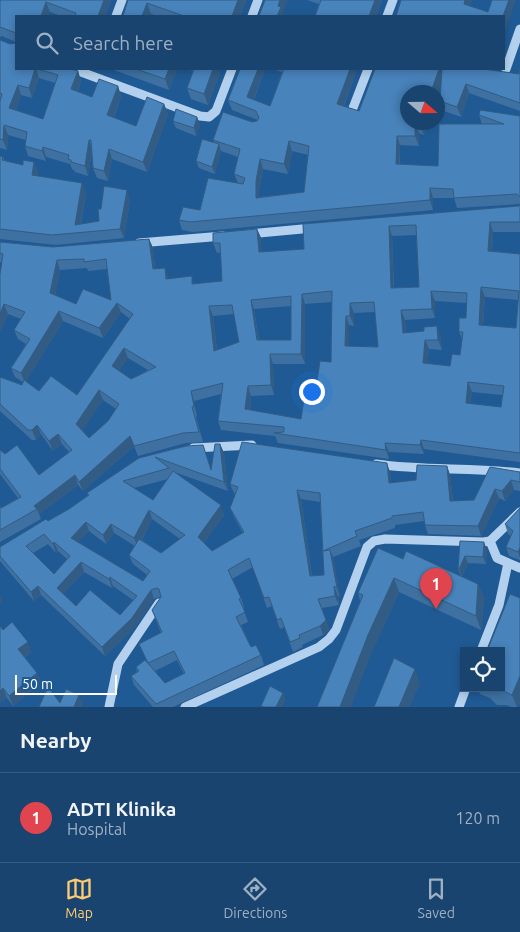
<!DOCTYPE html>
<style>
:root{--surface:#18446f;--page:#254e77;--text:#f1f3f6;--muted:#9fb0c3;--line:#365c82;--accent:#fbcc74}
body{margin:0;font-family:Ubuntu,sans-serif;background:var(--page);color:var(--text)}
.controls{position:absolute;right:15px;bottom:15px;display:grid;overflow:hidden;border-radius:0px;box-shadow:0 2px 8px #0003}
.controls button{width:45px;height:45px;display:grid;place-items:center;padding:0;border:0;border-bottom:1px solid var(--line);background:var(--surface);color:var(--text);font:25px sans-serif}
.compass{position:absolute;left:400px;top:85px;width:45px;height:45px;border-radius:50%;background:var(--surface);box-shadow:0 2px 8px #0003;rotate:110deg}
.scale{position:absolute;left:15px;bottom:12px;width:102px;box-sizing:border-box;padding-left:5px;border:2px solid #fff;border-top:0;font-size:14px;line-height:18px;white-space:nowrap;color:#fff;-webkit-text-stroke:4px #205a94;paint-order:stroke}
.you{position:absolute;left:311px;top:391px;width:18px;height:18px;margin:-12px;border:4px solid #fff;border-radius:50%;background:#1a73e8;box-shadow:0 0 0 8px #1a73e833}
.badge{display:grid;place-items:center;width:32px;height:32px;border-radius:50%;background:var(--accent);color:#fff;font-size:16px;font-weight:700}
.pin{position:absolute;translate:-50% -41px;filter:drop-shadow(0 1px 2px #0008)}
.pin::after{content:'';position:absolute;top:26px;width:18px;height:15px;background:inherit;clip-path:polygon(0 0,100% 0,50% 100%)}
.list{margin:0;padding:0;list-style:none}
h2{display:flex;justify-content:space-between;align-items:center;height:65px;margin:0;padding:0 20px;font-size:21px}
h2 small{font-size:16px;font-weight:400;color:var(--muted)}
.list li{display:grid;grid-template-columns:32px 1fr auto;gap:15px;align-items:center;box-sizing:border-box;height:90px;padding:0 20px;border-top:1px solid var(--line)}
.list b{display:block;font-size:19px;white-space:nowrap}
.list p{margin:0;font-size:16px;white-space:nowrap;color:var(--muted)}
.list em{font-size:16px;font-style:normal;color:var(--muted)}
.icon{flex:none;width:28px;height:28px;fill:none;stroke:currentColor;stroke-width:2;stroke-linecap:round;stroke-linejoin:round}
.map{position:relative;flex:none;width:520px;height:707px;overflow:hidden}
.search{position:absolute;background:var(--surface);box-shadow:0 2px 8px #0003;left:15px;right:15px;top:15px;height:55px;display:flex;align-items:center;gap:12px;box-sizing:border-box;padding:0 18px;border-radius:0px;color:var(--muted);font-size:19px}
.sheet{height:155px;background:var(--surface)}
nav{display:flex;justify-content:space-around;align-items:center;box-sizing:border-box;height:70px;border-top:1px solid var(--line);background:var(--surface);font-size:14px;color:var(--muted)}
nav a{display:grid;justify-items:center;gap:2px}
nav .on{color:var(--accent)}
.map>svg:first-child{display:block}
</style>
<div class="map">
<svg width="520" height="707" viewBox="0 0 520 707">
<rect width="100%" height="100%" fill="#205a94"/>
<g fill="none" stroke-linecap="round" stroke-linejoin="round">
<g stroke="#b3d1ee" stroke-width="9">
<path d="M116,16L122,0"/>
<path d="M252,16L258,0"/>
<path d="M387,16L393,0"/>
<path d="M73,69L200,116L209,117L216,111L232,69"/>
<path d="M506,69L520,29"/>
<path d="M353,108L368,69"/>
<path d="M249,234L313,228"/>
<path d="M139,243L223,236"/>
<path d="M193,448L252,445"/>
<path d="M376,464C424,471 472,467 520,473"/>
<path d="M490,541L497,558L520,568"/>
<path d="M481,651L499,605L508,563"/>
<path d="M109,707L118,664L159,603"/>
<path d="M185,707L319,647L329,639L336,630L367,547L374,541L385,539L483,542L490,541L520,512"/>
<path d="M459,707L466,688"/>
</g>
</g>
<g fill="#3e71a1" fill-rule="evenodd">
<path d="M0,0H111L105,16H61L50,12L16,16V42L2,36L0,37Z"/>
<path d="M128,0H246L240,16H158L151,14L150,16H123Z"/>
<path d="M307,0H382L376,16H315L319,4Z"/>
<path d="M0,40L16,69H71L78,71L81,81L78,92L92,97L118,86L121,96L114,118L136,126L164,104L168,114L147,172L112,159L108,181L97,178L93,168L92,152L88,176L75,172L74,170L72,169L70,164L46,157V161L28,156L25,146L26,140L8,135L7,150L0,148ZM39,78L55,83L43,119L16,110L21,95L32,98Z"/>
<path d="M111,69H177L169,90Z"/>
<path d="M187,69H221L208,105L191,99L187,88L193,71Z"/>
<path d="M240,69H265L254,100L270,106L282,72L273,69H357L344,106L359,111L375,69H491V70L519,74L520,69V111L469,93L461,117L444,111L440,101L441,83L424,135L419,133V146L400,145V164L438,166L482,124L479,115L520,116V204L457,208L454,198H433V210L193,232L182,230L179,220L200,210L238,183L234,174L238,157L221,151L215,174L199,168L196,161L214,143L213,140L252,122L257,121L258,120L232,110L228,100ZM292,151L308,155L304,192L259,197V191L263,169L288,174Z"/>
<path d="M197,117L200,125L196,136L176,128L173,121Z"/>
<path d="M0,156L3,157L4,160L38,171L37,176L86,193L81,224L99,221L101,209L130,200L124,238L56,245L0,239Z"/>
<path d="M520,205V232H493L492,251L520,254V462L424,449V454L389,452V459L278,443L275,436L221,430L218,421L221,394L194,401L197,416L196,417L203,442L186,443L138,456L134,446L83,491L78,485L39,514L41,519L0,542V506L1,508L18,498L0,474V450L5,454L39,475L70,453L62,444L53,451L41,434L36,440H32L0,411V377L22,385L23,382L15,377L11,368L26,344L18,339L14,330L21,319L8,314L0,332L2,263L0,262V242L53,247L149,239L153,248L155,268L168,277V279L195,284L222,281L221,252L217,253L213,243L257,229L261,238V252L304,249L303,224L519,206ZM416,235L419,287L394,288L392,236ZM87,268L88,271L107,269L111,300L76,304L55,295L60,270ZM485,297L518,300L516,328L483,325ZM435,301L467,303L466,318L459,332L462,339L460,355L450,366L427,363L429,349L442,350L440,336L406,333L405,320L435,318ZM332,302L331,362L315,395L301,419L250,410L251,396L274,395L273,364H305V304ZM291,306V340H259L254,309ZM121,312L130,319L77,395L39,391L26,381L63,321L103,338ZM375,312L378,347L349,346V325L354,326V313ZM234,314L239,342L217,350L213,316ZM128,358L148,370L131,379L119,371ZM472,392L502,395L501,407L470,404ZM103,400L116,409L108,421L89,438L82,430Z"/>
<path d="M220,444L224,453L228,491L174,472L224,515L204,543L212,551L243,533L234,517L230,508L235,494L234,493L230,484L390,472L391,483L416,480L447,466L450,475L453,501L474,500L520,472V491L514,490L505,501L499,498L481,536L428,534L425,525L424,521L395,525V528L359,540L361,546L333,557L340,597L338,596L339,605L322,608L329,629L323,635L302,645L303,647L293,652L284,627L280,629L272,606L267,608L253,567L232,579L241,598L244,607L243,608L248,622L241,625L251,647L261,655L264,665L173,707H153L134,685L131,676L137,672L136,667L147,662L139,644L161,633L152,610L161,597H159L154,599L135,627L105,656L41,595L34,601L0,561V547L69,509L88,495L87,493L139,458L203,445L211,469ZM168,479L153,500L134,488ZM301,499L320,502L324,575L312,576ZM152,519L180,539L161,553L142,540ZM89,531L106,544L114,533L135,546L129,555L133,564L147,575L143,581L78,542ZM48,544L56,553L58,551L67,559L54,574L33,553ZM84,572L112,588L113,586L133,600L120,615L76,606L63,594ZM177,660L184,674L165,683L155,671Z"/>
<path d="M520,508V560L509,556L506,547L511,536L508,534L505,524Z"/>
<path d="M460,541L487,550L486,564L468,563L462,577L478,584L484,598L481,630L399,592L373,649L358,593L403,559L461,576L458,569Z"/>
<path d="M0,626L3,630L31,652L25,657L37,673L41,683L13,706L7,698L0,703Z"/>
<path d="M501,651L520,703L518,707H512L506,705H497L490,698L480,694L478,688H501Z"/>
</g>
<g fill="#325c83">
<path d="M104,0H111L105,16H98Z"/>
<path d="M238,0H246L240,16H232Z"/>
<path d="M280,0H288L283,12L284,16H277L278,6Z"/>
<path d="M375,0H382L376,16H369Z"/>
<path d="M465,0H472L468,13L464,4Z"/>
<path d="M509,0H516L504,34V16H503Z"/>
<path d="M46,2L50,12L48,16H41Z"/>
<path d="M147,3L151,14L150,16H142Z"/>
<path d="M35,69H36L39,78L32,98L29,88Z"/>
<path d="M169,69H177L169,90L165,79Z"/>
<path d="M213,69H221L208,105L204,94Z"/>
<path d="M258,69H265L251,107L247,97Z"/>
<path d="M350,69H357L341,113L337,104Z"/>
<path d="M439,69H445L446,70L438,94V92H431Z"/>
<path d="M78,71L81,81L75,100L71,89Z"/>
<path d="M466,84L469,93L461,117L457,107Z"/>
<path d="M18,85L21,95L13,118L9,108Z"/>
<path d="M118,86L121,96L111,125L107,115Z"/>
<path d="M164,104L168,114L147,172L143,162Z"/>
<path d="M197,117L200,125L196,136L194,128Z"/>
<path d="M421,122H428L424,135L420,125Z"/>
<path d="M415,123L419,133V146L415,136Z"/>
<path d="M4,125L8,135L7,150L3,140Z"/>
<path d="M397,136L400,145L399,174L396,164Z"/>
<path d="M89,140L92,150L88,176L85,166Z"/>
<path d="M289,141L292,151L288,174L284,164Z"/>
<path d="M219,144L221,151L215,174L212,167Z"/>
<path d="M43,147L46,157V161L42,151Z"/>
<path d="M109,149L112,159L108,181L104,171Z"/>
<path d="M260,159L263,169L259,191L260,207L256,198V181Z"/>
<path d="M34,162L38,171L35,185L32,175Z"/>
<path d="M82,183L86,193L79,233L75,225Z"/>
<path d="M430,188L433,198V210L430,200Z"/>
<path d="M127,190L130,200L124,238L120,229Z"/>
<path d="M490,222L493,232L491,260L488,251Z"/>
<path d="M389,226L392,236L394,298L391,288Z"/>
<path d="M257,229L261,238L262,262L259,252Z"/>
<path d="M149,239L153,248L156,278L153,269Z"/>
<path d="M57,260L60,270L54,303L50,293Z"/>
<path d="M165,268L168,277L169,289L166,279Z"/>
<path d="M481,287L485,297L482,335L479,325Z"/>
<path d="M431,291L435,301V318L432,309Z"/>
<path d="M302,294L305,304V364L301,354Z"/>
<path d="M251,300L254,309L260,350L257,340Z"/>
<path d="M117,303L121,312L103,338L99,328Z"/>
<path d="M350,303L354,313V326L350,316Z"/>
<path d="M4,304L8,314L0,332V314Z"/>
<path d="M209,306L213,316L218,360L214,351Z"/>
<path d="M401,310L405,320L407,343L403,333Z"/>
<path d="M59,311L63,321L25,383L21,373Z"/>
<path d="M346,316L349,325V356L345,346Z"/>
<path d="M437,326L440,336L442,350L438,340Z"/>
<path d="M425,340L429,349L426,373L423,363Z"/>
<path d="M124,348L128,358L116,376L112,366Z"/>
<path d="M270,354L273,364L274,395L271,385Z"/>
<path d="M468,382L472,392L469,413L466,403Z"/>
<path d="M248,386L251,396L249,419L245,409Z"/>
<path d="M99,390L103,400L80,434L76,424Z"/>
<path d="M191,391L194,401L197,416L194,406Z"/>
<path d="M37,425L41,434L36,440L32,430Z"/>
<path d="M58,434L62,444L53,451L49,441Z"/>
<path d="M130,436L134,446L83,491L79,482Z"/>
<path d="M421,440L424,449V454L420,445Z"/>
<path d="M385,443L389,452V459L386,450Z"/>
<path d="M220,444L224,453L228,491L224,482Z"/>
<path d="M387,463L390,472L392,492L389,483Z"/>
<path d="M447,466L450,475L454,510L450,501Z"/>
<path d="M75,475L78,485L39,514L37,509L34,506Z"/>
<path d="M511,480L514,490L505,501L502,491Z"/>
<path d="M495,489L499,498L481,536L478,526Z"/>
<path d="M297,490L301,499L313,586L310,576Z"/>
<path d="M221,505L224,515L202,546L198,537Z"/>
<path d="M149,510L152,519L138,547L134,538Z"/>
<path d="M86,522L89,531L74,547L71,538Z"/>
<path d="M111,524L114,533L106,544L103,535Z"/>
<path d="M54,542L58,551L56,553L53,544Z"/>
<path d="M484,542L487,550L486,564L483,557Z"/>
<path d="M520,547V558L518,552Z"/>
<path d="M330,550L334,559L340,597L337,588Z"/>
<path d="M465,556L468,563L462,577L459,569Z"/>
<path d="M81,562L84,572L60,597L57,588Z"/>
<path d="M110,577L113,586L112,588L109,579Z"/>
<path d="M394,578L399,592L373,649L351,707H340L368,635Z"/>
<path d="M478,584L484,598L481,630L476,616Z"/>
<path d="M38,586L41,595L34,601L31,592Z"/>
<path d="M334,586L338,596L339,605L335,596Z"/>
<path d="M151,590L154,599L135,627L105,656L102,647Z"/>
<path d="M0,594L3,601L0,604Z"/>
<path d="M318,599L329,629L323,635L320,626Z"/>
<path d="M28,642L31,652L22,659L18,649Z"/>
<path d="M415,669L420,683L410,707H399Z"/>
<path d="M37,673L41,683L13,706L9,696Z"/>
<path d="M520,676V703L518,707H517L512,695Z"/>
<path d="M3,688L7,698L0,703V691Z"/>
<path d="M283,693L286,700L282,707H276Z"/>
<path d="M79,695L83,704L82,707H74Z"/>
</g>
<g fill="#4883bb" stroke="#325c83" fill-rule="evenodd">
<path d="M0,0H104L98,16H75L76,13L46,2L41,16H16V33L0,27Z"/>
<path d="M128,0H238L232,16H184L147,3L142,16H123Z"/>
<path d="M265,0H280L278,6L281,7L277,16H259Z"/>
<path d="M321,0H375L369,16H315Z"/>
<path d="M401,0H465L464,4L488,12L492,0H509L503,16H396Z"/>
<path d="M0,40L10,44L16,43V69H35L29,88L18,85L9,108L43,119L58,75L38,69H71L78,71L71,89L92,97L99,79L118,86L107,115L136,126L147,97L164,104L143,162L109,149L104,171L93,168L91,140H89L85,166L71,162V160L68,159L69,155L43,147L42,151L25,146L27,132L4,125L3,140L0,139V101L2,94L0,93Z"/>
<path d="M136,69H169L165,79Z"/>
<path d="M194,69H213L204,94L187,88Z"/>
<path d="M240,69H258L247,97L270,106L284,69H350L337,104L359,111L375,69H439L431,92H408V122H421L420,125L415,123V136H397L396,164L438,166L439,124H504L479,115L480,110L520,116V197L517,194L454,198L453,189L430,188V200L190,222L179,220L183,207L200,210L208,178L243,184L245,178L234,174L240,149L213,140L223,112L252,122L257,121L259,118L256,111L228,100ZM289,141L309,146L304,192L256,198V181L260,159L284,164Z"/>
<path d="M442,69H484L519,74L520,69V103L466,84L457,107L440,101Z"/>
<path d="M176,109L197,117L194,128L173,121Z"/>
<path d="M202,139L219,144L212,167L196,161Z"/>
<path d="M0,156L3,157L2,160L23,165V160L34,162L32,175L82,183L75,225L99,221L98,209H101L104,186L127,190L120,229L52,235L0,229Z"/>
<path d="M520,205V222H490L488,251L520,254V453L421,440L420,445L385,443L386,450L274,433L284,432V427L218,421L223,383L191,391L194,406L192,407L199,432L183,433L134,446L130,436L79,482L75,475L34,506L37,509L0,530V506L1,508L21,497L0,469V450L5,454L17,445L39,475L72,450L58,434L49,441L37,425L32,430H28L0,404V377L22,385L24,380L39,391L51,376L77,395L133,314L117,303L99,328L59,311L21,373L11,368L30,339L14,330L25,312L4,304L0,314V274L3,254L0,253V242L53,247L149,239L153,269L165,268L166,279L192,276V284L222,281L220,243H213V233L257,229L259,252L304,249L303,224L519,206ZM416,225L419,287L391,288L389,226ZM84,259V262L106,259L111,300L83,289L76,304L50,293L57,260ZM481,287L519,291L516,328L479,325ZM332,291L331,362L320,361L315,395L305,393L301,419L245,409L248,386L271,385L270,354H301L302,294ZM431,291L467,293L466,318H459V332H463L460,355L452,354L450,366L423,363L425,340H438L437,326L424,327V331L403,333L401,310L432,309ZM291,296V340H257L251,300ZM374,302L378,347L345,346L346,316H350V303ZM232,305L239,342L214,351L209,306ZM124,348L156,367L131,379L112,366ZM468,382L504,386L501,407L466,403ZM99,390L119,404L108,421L89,438L76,424Z"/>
<path d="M242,442L387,463L389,483L416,480L417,465L447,466L450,501L474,500L490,467L520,472V482L511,480L502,491L495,489L478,526L425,525L423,512L392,516V518L355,531L357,536L323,551L330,550L337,588L334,586L335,596L318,599L326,620L320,626L299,635L300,638L290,642L281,618L277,620L269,597L264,598L249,558L228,570L241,598L239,599L245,612L236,617L251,647L256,645L261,655L156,704L131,676L139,671L136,667L145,660L165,683L185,673L174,651L148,663L139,644L162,632L152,610L161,597L159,589L156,588L151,590L132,618L102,647L38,586L31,592L0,556V547L46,519L48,521L69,509L89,495L87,493L139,458L186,446L203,445L211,470L215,444H220L224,482L155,457L169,468L123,481L153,500L173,471L221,505L198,537L212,551L244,532L230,508L238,487L230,484ZM297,490L320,493L324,575L310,576ZM149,510L185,535L161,553L139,539L129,555L150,571L143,581L71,538L86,522L103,535L111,524L134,538ZM44,534L53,544L54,542L70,556L54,574L26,546ZM81,562L109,579L110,577L137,596L120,615L90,590L76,606L57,588Z"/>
<path d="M520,508V547L518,552L506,547L513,531L505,524Z"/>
<path d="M460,541L484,542L483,557L465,556L459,569H458Z"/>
<path d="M378,548L403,559L406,551L478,584L476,616L394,578L368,635L340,707H317L363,595L358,593Z"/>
<path d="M510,594L520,598V676L512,695L501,690L492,691L489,688H501V651H487Z"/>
<path d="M12,622L28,642L18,649L37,673L9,696L3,688L0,691V626L3,630Z"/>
<path d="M394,658L415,669L399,707H374Z"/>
<path d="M270,686L283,693L276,707H264L261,706Z"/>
<path d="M48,687L60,703L66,689L79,695L74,707H39Z"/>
</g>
</svg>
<div class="controls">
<button><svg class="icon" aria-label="locate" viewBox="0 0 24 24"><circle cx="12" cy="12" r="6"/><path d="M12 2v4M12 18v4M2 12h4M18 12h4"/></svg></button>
</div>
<svg class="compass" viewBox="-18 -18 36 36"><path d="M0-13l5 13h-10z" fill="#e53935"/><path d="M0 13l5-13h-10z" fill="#9fb0c3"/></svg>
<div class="scale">50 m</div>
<div class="you"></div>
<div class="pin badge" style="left:436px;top:609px;background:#e0444e">1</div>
<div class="search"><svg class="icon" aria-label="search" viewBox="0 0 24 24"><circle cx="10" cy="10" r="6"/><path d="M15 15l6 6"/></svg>Search here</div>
</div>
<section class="sheet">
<h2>Nearby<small></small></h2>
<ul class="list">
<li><span class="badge" style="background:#e0444e">1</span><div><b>ADTI Klinika</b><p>Hospital</p></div><em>120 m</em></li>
</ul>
</section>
<nav>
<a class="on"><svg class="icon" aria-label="map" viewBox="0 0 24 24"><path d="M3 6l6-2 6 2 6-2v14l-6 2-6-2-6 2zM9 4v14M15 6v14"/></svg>Map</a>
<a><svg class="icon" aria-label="directions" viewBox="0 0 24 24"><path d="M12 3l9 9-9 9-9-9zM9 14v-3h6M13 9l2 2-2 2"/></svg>Directions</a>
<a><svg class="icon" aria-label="saved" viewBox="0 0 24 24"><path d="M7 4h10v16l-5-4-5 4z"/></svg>Saved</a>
</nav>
